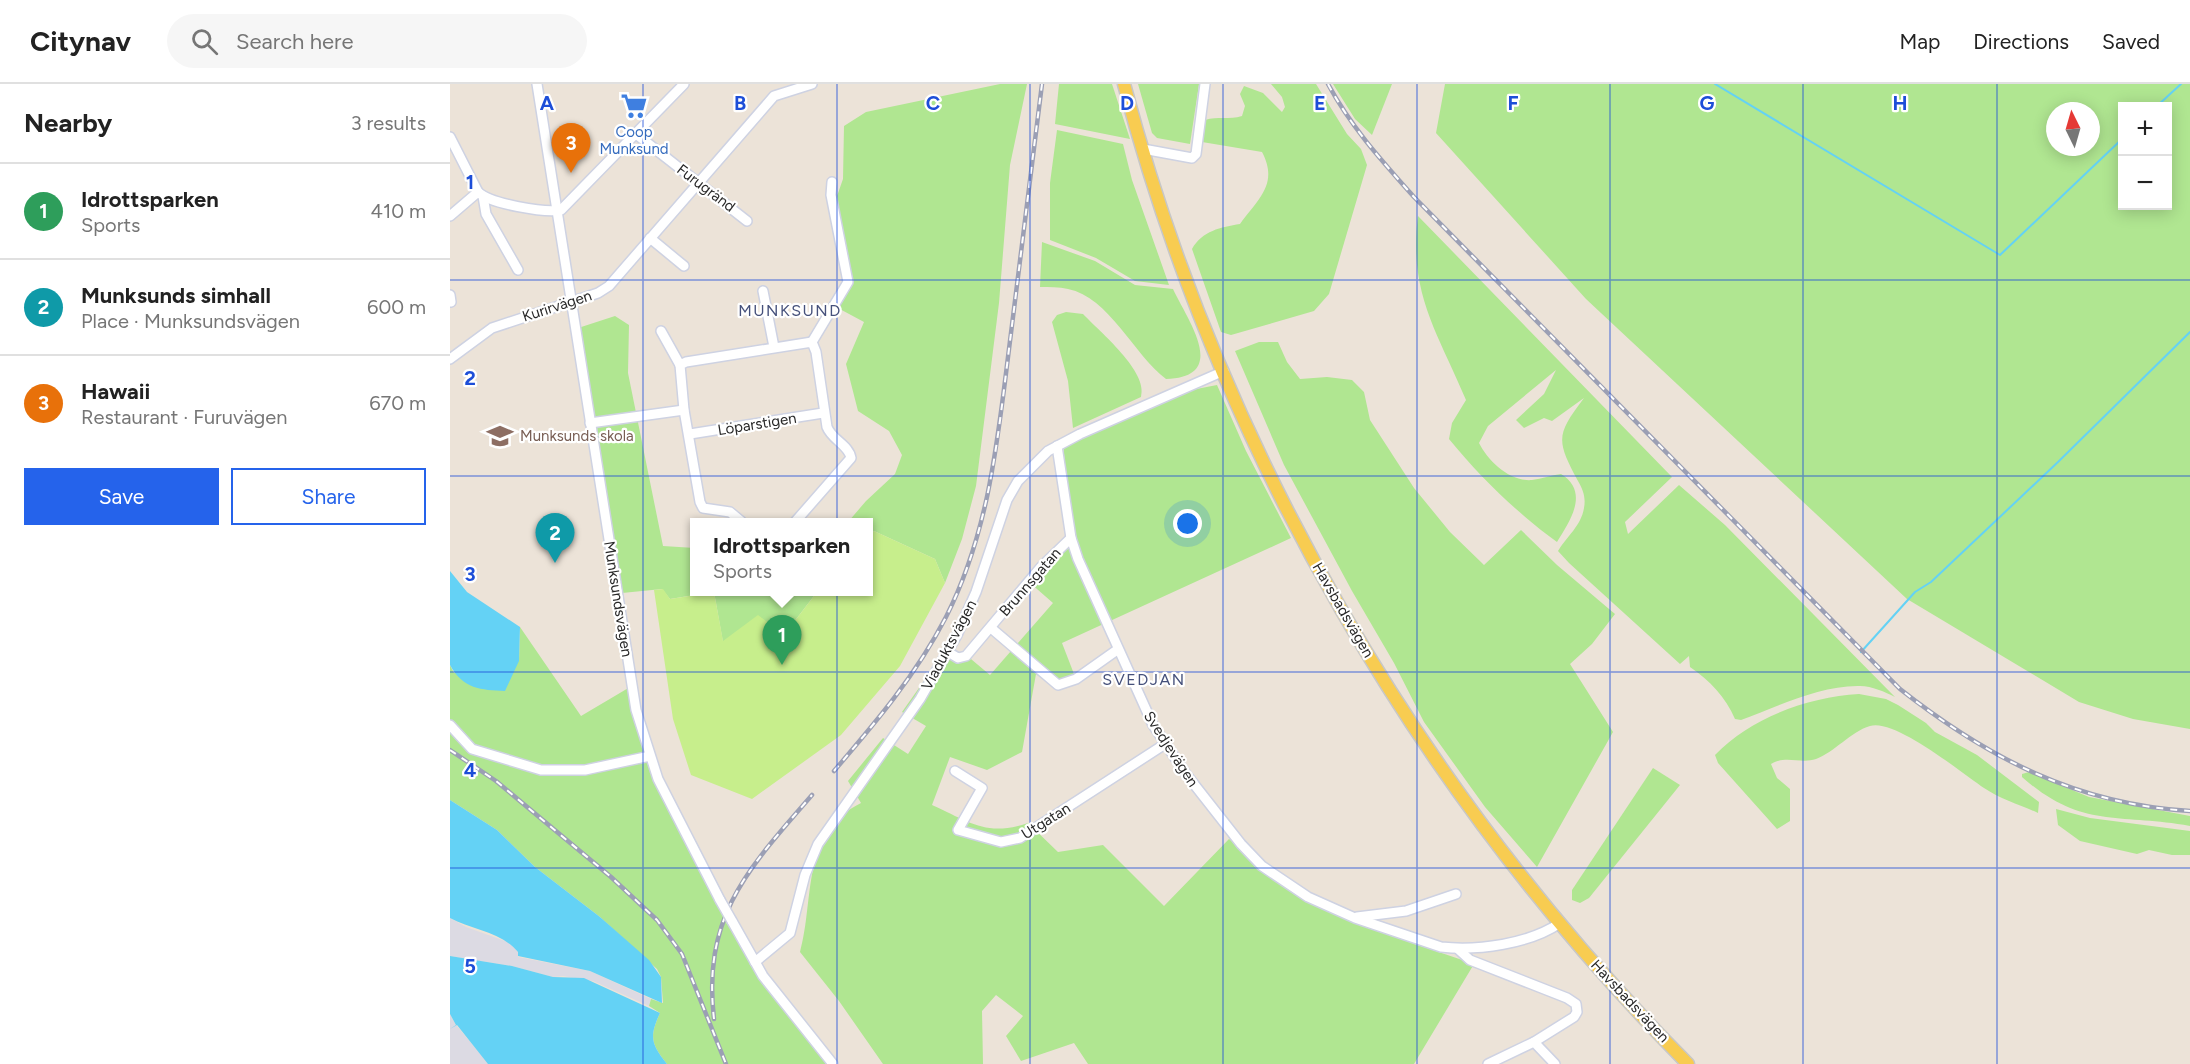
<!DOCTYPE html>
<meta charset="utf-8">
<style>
:root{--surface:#fff;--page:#f6f6f6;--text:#222;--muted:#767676;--line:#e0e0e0;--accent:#2563eb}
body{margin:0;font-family:Figtree,sans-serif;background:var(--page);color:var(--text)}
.controls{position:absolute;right:18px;top:18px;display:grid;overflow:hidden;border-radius:0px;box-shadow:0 3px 15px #0003}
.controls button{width:54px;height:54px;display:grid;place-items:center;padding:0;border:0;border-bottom:2px solid var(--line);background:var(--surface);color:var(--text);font:30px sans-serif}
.compass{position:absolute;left:1596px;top:18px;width:54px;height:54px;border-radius:50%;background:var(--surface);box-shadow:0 3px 15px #0003;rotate:355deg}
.you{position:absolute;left:738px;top:440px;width:21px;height:21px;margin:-15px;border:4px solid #fff;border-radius:50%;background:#1a73e8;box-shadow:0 0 0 9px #1a73e833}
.badge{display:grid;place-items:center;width:39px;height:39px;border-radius:50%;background:var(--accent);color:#fff;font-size:20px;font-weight:700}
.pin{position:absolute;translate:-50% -50px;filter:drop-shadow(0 2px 3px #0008)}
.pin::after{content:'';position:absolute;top:32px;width:21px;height:18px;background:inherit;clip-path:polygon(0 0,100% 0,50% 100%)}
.popup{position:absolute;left:240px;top:434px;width:183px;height:78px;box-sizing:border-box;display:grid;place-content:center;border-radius:0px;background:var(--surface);filter:drop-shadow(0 2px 4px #0005);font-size:20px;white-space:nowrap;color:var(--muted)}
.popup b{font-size:22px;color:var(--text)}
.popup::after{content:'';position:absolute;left:50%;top:100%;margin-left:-12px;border:12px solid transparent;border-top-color:var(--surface)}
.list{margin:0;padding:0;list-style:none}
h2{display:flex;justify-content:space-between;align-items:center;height:78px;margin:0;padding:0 24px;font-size:26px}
h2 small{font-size:20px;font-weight:400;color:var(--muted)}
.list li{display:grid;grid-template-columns:39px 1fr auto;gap:18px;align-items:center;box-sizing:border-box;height:96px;padding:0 24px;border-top:2px solid var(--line)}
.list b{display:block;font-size:22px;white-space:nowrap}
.list p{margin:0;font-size:20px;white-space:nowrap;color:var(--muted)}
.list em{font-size:20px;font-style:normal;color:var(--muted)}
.actions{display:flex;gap:12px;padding:18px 24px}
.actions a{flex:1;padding:14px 0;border:2px solid var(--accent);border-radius:0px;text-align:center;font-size:21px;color:var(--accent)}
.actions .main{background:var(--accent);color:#fff}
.icon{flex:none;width:33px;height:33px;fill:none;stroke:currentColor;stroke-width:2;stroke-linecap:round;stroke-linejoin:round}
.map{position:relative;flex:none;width:1740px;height:980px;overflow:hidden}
header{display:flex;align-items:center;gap:36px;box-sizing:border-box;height:84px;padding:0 30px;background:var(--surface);border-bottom:2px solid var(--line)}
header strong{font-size:28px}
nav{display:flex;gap:33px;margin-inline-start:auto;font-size:21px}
.search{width:420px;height:54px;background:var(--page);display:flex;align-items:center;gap:15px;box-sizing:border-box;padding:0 21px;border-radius:33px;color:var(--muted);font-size:22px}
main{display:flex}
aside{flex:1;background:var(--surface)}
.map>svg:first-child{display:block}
</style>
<header>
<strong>Citynav</strong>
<div class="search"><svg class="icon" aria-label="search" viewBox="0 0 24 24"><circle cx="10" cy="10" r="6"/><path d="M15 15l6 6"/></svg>Search here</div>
<nav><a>Map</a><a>Directions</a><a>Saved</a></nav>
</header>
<main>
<aside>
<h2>Nearby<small>3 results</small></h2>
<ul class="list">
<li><span class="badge" style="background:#2e9e5b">1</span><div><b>Idrottsparken</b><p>Sports</p></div><em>410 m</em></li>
<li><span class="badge" style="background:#0f9aa8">2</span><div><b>Munksunds simhall</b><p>Place · Munksundsvägen</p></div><em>600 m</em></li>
<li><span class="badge" style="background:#e8710a">3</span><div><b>Hawaii</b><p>Restaurant · Furuvägen</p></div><em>670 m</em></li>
</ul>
<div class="actions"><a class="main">Save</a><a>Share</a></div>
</aside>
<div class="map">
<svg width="1740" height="980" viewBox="0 0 1740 980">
<rect width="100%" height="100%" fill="#ece3d8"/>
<g fill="#dcdae3">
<path d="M0,834L16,843L61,859L68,868V873L140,887L201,915L199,922L143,897L113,892L103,893L62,882L0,872Z"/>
<path d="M0,930L6,941L39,980H0Z"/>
</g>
<g fill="#b0e691" fill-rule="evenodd">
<path d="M550,0H577L560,81L549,219L526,402L512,455L495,499L485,475L424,447L419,453V438H398L416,417L445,390L452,371L439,347L408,327L396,280L414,238L386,223L397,184L386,115L393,95L394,42L416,28Z"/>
<path d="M609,0H662L680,55L605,40Z"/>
<path d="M688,0H749L740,60L707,54L702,49Z"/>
<path d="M821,0H866L897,50L911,65L917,81L879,210L864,227L781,251L771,248L742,165C752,147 771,143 790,140C808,115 829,100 812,68L752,58L755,36C768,32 779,36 792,32L795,22L790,10L794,2L813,9L832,28L835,23L832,13Z"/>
<path d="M883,0H942L922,51L905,35Z"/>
<path d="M995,0H1740V645L1683,635L1629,618L1457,515L1136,215L986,49ZM1718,22V122H1672V22ZM1605,27H1641V63H1605Z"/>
<path d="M607,46L673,60L682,96L719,201L685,197L646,174L600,156V99Z"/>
<path d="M968,132L1222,393L1175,438L1178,450L1229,401L1275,441L1445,613C1435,608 1422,602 1410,602C1370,601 1327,623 1291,636L1285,635C1275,612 1260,597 1240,583L1239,572L1230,580L1119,479L1108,467C1117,452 1131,442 1134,424C1136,413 1133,406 1128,397C1106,356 1106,351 1134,314L1102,337L1094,334L1074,344L1066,336L1094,310L1106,286L1038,342L1029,359C1038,377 1060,398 1082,396C1092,395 1101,391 1111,390C1140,408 1120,437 1107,458C1067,429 1030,393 999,355L1002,339L1016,316C988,249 958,209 968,132Z"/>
<path d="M592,158L645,177L685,201L723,205C738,237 780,293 716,295C684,271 659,213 618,205C609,203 599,203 590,203Z"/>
<path d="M616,228L633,230C650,248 699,288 691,313L623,344L618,297L602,238L607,231Z"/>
<path d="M165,232L179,241L178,289L213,462L245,464V508H263L220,515L212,505L172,509L122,246Z"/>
<path d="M809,258H828L837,278L850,295L877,293L902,296L914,308L920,336L964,404L1000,448L1034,481L1071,446L1107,481L1165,530L1142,560L1120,580L1163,648L1087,783L1035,723L974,638L944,579L902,507L834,381L785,267Z"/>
<path d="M767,301L796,367L841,454L612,559L624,590L611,596H594L586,590L572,668L537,686L500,673L482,721C520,738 536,753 578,739L608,768L653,761L714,822L779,755L873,824L921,845L1024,880L964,980H638L624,959L571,977L556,952L573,932L546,911L532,927L533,980H433L389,917L350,868C365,815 350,749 411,719L398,697L433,654L458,670L476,642L452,628L493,570H515L540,591L603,519L579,498L609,469L627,461L617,416L613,354L731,308Z"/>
<path d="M264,508H367L334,551L273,558Z"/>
<path d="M70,543L131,632L180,603L196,675L203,691L304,876L384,980H217C201,960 199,953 210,929L199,922L201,915L213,919L211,893L207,885L150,833L85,783L47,746L0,716V581L4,589L69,577Z"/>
<path d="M1409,610L1436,615L1448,621L1476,639L1485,648L1527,671L1589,718L1588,729C1571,721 1550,715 1534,704C1513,690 1445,634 1420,642C1400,648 1385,668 1366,675C1351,680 1335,671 1321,680L1327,694L1340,705V737L1327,745L1268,679L1265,671C1300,634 1358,613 1409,610Z"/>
<path d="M1203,684L1230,701L1139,814L1130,819L1122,816V806Z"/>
<path d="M1579,688L1639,713L1740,732V742C1669,729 1632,746 1572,693V690Z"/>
<path d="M1606,725L1640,734L1740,747V771H1722L1699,766L1687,770L1630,757L1608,741Z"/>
</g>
<path fill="#c7ee8c" d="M424,447L485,475L495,499L450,582L391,651L302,715L241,691L223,635L204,506L213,505L220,515L264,508L273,557L308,531L334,551L367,508H419V453Z"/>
<g fill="#64d2f5">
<path d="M0,487L17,508L70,543L69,577L55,607C31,606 13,605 0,581Z"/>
<path d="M0,716L47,746L85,783L150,833L199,876L211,893L212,919L140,887L68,872V868C52,848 22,846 0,834Z"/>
<path d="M0,872L62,882L103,893L134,894L210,929C199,953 201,960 217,980H38L7,941L0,945L6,941L0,930Z"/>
</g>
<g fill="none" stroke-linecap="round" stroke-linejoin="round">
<g stroke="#64d2f5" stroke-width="2">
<path d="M1265,0L1550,171L1672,55"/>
<path d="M1707,22L1731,0"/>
<path d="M1411,568L1465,508L1481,498L1608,378L1740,248"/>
</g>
<g stroke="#ced2e2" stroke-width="12">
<g id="minor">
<path d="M87,0L186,626L208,695L270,816"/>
<path d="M186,50L297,137"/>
<path d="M0,53L28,108"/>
<path d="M693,65L742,74L746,70L755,0"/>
<path d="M33,112L36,130L68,186"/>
<path d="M0,132L28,108C40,120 95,129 111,126L234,0"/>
<path d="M200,154L234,182"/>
<path d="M313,207L324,263"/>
<path d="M0,211L1,218"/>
<path d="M211,247L230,281"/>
<path d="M362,258L398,198L381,111L382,98"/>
<path d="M0,275L42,244L148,209L159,202L324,12L362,0"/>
<path d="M140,339L234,326"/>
<path d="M240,350L373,329"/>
<path d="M607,362L621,454L628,475L703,641L736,690L791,760L812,782L858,813L905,834L991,863C1028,867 1079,860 1110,839"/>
<path d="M292,438L280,428L253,424L250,418L234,326L230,281L236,278L362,258L366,268L377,343C382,356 399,361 401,374L345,438"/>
<path d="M541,544L608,601L626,595L667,566"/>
<path d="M498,568L508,574L516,572L591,483L621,454"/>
<path d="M0,641L22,665L91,686H135L200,672"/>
<path d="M505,687L532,704L508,746L551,758L570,754L715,660"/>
<path d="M907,833L956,827L1006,810"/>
<path d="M282,837L313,892L383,980"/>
<path d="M1008,865L1020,876L1117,914L1126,920L1127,928L1124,933L1084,958"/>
<path d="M305,878L340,849L355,791L368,760L470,615L507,551L526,508L557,416L568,397L598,367L630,350L774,287"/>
<path d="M1038,980L1084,958L1105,980"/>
</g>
</g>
<g stroke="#c7c7c7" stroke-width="15">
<path id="major" d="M674,0C771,368 970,710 1238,980"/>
</g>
<use href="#minor" stroke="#fff" stroke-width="9"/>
<use href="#major" stroke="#f8cc51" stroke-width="12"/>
<g stroke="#9b9fb4" stroke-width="4.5">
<g id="rail">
<path d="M878,0C901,43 932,77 964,113L1450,605C1538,674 1626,720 1740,727"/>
<path d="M0,666L46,697L161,793L207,836L232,870L276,980"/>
<path d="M384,687C426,638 466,591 496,533C540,446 548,352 560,257C571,171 581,85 592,0"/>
<path d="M264,935C252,831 299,784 362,711"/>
</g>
</g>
<use href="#rail" stroke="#fff" stroke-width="2" stroke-dasharray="7" stroke-linecap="butt"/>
<g stroke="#ced2e2" stroke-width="12" stroke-linecap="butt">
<path id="minor-bridge" d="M270,816L282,837"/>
</g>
<use href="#minor-bridge" stroke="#fff" stroke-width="9"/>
</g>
<path fill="none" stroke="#1d4ed8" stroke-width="1.5" stroke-opacity="0.55" d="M193,0V980M387,0V980M580,0V980M773,0V980M967,0V980M1160,0V980M1353,0V980M1547,0V980M0,196H1740M0,392H1740M0,588H1740M0,784H1740"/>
<defs>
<g id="supermarket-bare" transform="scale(2.07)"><path d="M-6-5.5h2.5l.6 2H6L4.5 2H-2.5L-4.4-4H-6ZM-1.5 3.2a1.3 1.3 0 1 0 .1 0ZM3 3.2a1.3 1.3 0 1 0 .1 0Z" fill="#3f7fe0" stroke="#fff" stroke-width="2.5" paint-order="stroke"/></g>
<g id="school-bare" transform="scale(2.07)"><path d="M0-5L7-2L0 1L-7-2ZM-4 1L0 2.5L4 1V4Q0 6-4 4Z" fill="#8d6e63" stroke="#fff" stroke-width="2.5" paint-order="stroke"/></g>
</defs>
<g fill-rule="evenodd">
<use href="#supermarket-bare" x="184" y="22"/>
<use href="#school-bare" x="50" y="352"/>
</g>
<g text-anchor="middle" stroke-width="4.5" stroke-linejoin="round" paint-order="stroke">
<g font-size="15" fill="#366cbe" stroke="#fff">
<text x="184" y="53">Coop<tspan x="184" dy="17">Munksund</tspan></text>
</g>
<g font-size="15" fill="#282828" stroke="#fff">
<text transform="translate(256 104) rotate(37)" y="5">Furugränd</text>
<text transform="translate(107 222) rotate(-18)" y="5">Kurirvägen</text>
<text transform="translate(307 340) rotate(-9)" y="5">Löparstigen</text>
<text transform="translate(580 498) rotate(-49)" y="5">Brunnsgatan</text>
<text transform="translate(168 515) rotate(81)" y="5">Munksundsvägen</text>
<text transform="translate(893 526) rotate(60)" y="5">Havsbadsvägen</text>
<text transform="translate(499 561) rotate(-62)" y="5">Viaduktsvägen</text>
<text transform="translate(721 665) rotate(57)" y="5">Svedjevägen</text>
<text transform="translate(596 737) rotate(-32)" y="5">Utgatan</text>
<text transform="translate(1180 917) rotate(47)" y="5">Havsbadsvägen</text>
</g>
<g font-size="15" fill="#785e54" stroke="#fff" text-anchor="start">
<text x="70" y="357">Munksunds skola</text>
</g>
<g font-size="16" letter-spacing="1.5" fill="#46517b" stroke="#fff">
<text x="340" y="232">MUNKSUND</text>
<text x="694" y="601">SVEDJAN</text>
</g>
</g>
<g font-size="20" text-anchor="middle" font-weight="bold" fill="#1d4ed8" stroke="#fff" stroke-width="4.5" stroke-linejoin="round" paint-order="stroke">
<text x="97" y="26">A</text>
<text x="290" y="26">B</text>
<text x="483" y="26">C</text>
<text x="677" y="26">D</text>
<text x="870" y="26">E</text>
<text x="1063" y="26">F</text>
<text x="1257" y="26">G</text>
<text x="1450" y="26">H</text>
<text x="20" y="105">1</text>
<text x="20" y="301">2</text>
<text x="20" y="497">3</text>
<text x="20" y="693">4</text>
<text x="20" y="889">5</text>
</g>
</svg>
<div class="controls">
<button>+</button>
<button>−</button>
</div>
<svg class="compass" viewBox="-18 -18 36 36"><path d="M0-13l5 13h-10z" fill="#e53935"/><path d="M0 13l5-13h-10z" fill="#767676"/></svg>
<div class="you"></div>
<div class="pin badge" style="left:332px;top:581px;background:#2e9e5b">1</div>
<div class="popup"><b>Idrottsparken</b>Sports</div>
<div class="pin badge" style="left:105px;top:479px;background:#0f9aa8">2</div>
<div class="pin badge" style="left:121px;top:89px;background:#e8710a">3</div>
</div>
</main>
